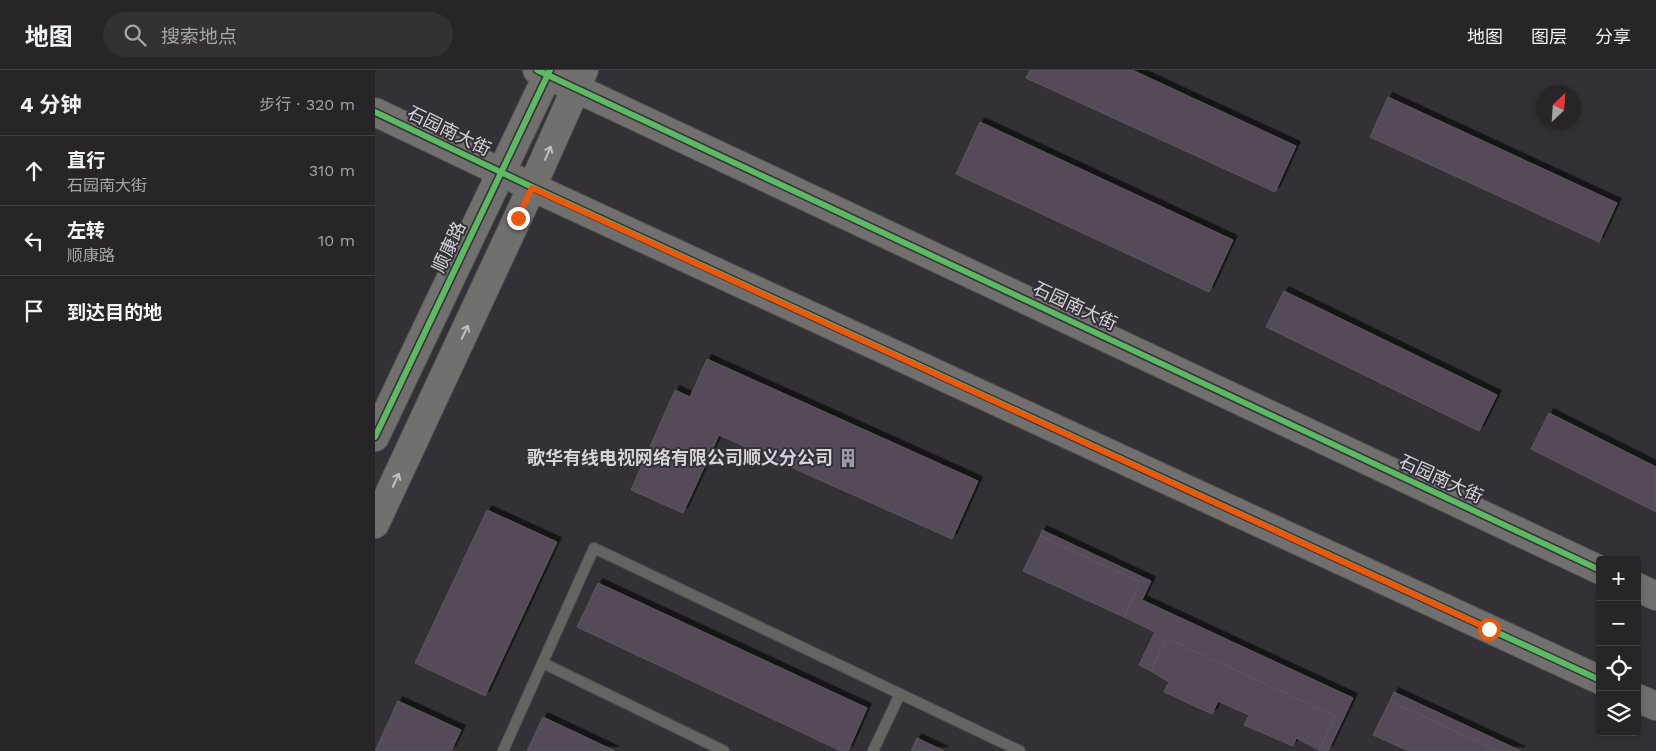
<!DOCTYPE html>
<html lang="zh">
<meta charset="utf-8">
<style>
:root{--surface:#272528;--page:#333134;--text:#f1f3f6;--muted:#a4a5a8;--line:#434245}
body{margin:0;font-family:"Work Sans","Noto Sans SC",sans-serif;background:var(--page);color:var(--text)}
.controls{position:absolute;right:15px;bottom:15px;display:grid;overflow:hidden;border-radius:5px;box-shadow:0 2px 8px #0003}
.controls button{width:45px;height:45px;display:grid;place-items:center;padding:0;border:0;border-bottom:1px solid var(--line);background:var(--surface);color:var(--text);font:25px sans-serif}
.compass{position:absolute;left:1161px;top:15px;width:45px;height:45px;border-radius:50%;background:var(--surface);box-shadow:0 2px 8px #0003;rotate:25deg}
.stop{position:absolute;width:15px;height:15px;margin:-11px;border:4px solid #ea580c;border-radius:50%;background:#fff}
.stop.end{background:#ea580c;border-color:#fff;box-shadow:0 1px 5px #0008}
.list{margin:0;padding:0;list-style:none}
h2{display:flex;justify-content:space-between;align-items:center;height:65px;margin:0;padding:0 20px;font-size:21px}
h2 small{font-size:16px;font-weight:400;color:var(--muted)}
.list li{display:grid;grid-template-columns:32px 1fr auto;gap:15px;align-items:center;box-sizing:border-box;height:70px;padding:0 20px;border-top:1px solid var(--line)}
.list b{display:block;font-size:19px;white-space:nowrap}
.list p{margin:0;font-size:16px;white-space:nowrap;color:var(--muted)}
.list em{font-size:16px;font-style:normal;color:var(--muted)}
.icon{flex:none;width:28px;height:28px;fill:none;stroke:currentColor;stroke-width:2;stroke-linecap:round;stroke-linejoin:round}
.map{position:relative;flex:none;width:1281px;height:681px;overflow:hidden}
header{display:flex;align-items:center;gap:30px;box-sizing:border-box;height:70px;padding:0 25px;background:var(--surface);border-bottom:1px solid var(--line)}
header strong{font-size:24px}
nav{display:flex;gap:28px;margin-inline-start:auto;font-size:18px}
.search{width:350px;height:45px;background:var(--page);display:flex;align-items:center;gap:12px;box-sizing:border-box;padding:0 18px;border-radius:28px;color:var(--muted);font-size:19px}
main{display:flex}
aside{flex:1;background:var(--surface)}
.map>svg:first-child{display:block}
</style>
<header>
<strong>地图</strong>
<div class="search"><svg class="icon" aria-label="search" viewBox="0 0 24 24"><circle cx="10" cy="10" r="6"/><path d="M15 15l6 6"/></svg>搜索地点</div>
<nav><a>地图</a><a>图层</a><a>分享</a></nav>
</header>
<main>
<aside>
<h2>4 分钟<small>步行 · 320 m</small></h2>
<ul class="list">
<li><svg class="icon" aria-label="ahead" viewBox="0 0 24 24"><path d="M12 20V5M6 11l6-6 6 6"/></svg><div><b>直行</b><p>石园南大街</p></div><em>310 m</em></li>
<li><svg class="icon" aria-label="left" viewBox="0 0 24 24"><path d="M17 20v-9H6M10 6l-5 5 5 5"/></svg><div><b>左转</b><p>顺康路</p></div><em>10 m</em></li>
<li><svg class="icon" aria-label="arrive" viewBox="0 0 24 24"><path d="M6 21V4h12l-3 4 3 4H6"/></svg><div><b>到达目的地</b></div></li>
</ul>
</aside>
<div class="map">
<svg width="1281" height="681" viewBox="0 0 1281 681">
<defs>
<filter id="shadow"><feDropShadow dx="4.5" dy="-4.5" stdDeviation="0" flood-color="#0009"/></filter>
</defs>
<rect width="100%" height="100%" fill="#343136"/>
<g fill="#544c59" stroke="#5a585b" filter="url(#shadow)">
<path d="M655,0H757L921,76L900,122L651,8Z"/>
<path d="M1013,27L1242,133L1224,172L995,67Z"/>
<path d="M605,52L858,170L834,222L581,104Z"/>
<path d="M909,221L1122,325L1104,361L891,257Z"/>
<path d="M332,289L603,411L577,469L344,365L308,443L256,420L300,320L315,327Z"/>
<path d="M1174,343L1281,397V442L1156,379Z"/>
<path d="M112,440L182,472L110,626L40,593Z"/>
<path d="M667,460L776,511L767,530L978,628L953,681L944,680L960,646L791,568L776,601L764,595L780,562L749,547L765,512L665,466Z"/>
<path d="M665,466L765,512L749,547L648,501Z"/>
<path d="M223,513L492,638L473,681H466L202,557Z"/>
<path d="M791,568L960,646L944,680L921,668L918,676L869,655L874,645L843,631L837,644L789,622L794,612L776,601Z"/>
<path d="M1019,622L1146,681H1123L1015,631Z"/>
<path d="M23,631L86,660L76,681H0Z"/>
<path d="M1015,631L1123,681H1034L998,665Z"/>
<path d="M168,647L240,681H152Z"/>
<path d="M542,668L569,681H536Z"/>
</g>
<g fill="none" stroke-linecap="round" stroke-linejoin="round">
<g stroke="#514f53" stroke-width="12">
<g id="service">
<path d="M168,593L349,681"/>
<path d="M128,681L219,478L645,681"/>
<path d="M498,681L525,624"/>
</g>
</g>
<g stroke="#514f53" stroke-width="30">
<g id="primary">
<path d="M162,0L1225,500"/>
<path d="M0,42L157,117L1225,610"/>
<path d="M0,367L175,0"/>
<path d="M0,454L157,117L209,0"/>
<path d="M1262,517L1281,526"/>
<path d="M1262,628L1281,636"/>
</g>
</g>
<use href="#service" stroke="#656463" stroke-width="10"/>
<use href="#primary" stroke="#71706e" stroke-width="28"/>
<g stroke="#342f38" stroke-width="9">
<g id="cycleway">
<path d="M162,0L1225,500"/>
<path d="M0,42L157,117L1225,610"/>
<path d="M0,367L175,0"/>
</g>
</g>
<use href="#cycleway" stroke="#5cba63" stroke-width="6"/>
</g>
<defs><path id="oneway-shaft" d="M-6 0H5M1.5-3L5.5 0L1.5 3" fill="none" stroke-width="1.6" stroke-linecap="round" stroke-linejoin="round" transform="scale(1.25)"/></defs>
<g stroke="#c2bfc4">
<use href="#oneway-shaft" transform="translate(173 83) rotate(-66)"/>
<use href="#oneway-shaft" transform="translate(90 262) rotate(-65)"/>
<use href="#oneway-shaft" transform="translate(21 410) rotate(-65)"/>
</g>
<g fill="none" stroke-linecap="round" stroke-linejoin="round">
<path stroke="#ea580c" stroke-width="6" d="M143,148L157,118L1114,559"/>
</g>
<defs>
<g id="building-bare" transform="scale(1.5)"><path d="M-4-6H4V6H1V3H-1V6H-4ZM-2.5-4.3h1.7v1.8h-1.7ZM.8-4.3h1.7v1.8H.8ZM-2.5-1h1.7V.8h-1.7ZM.8-1h1.7V.8H.8Z" fill="#9d9aa0" stroke="#342f38" stroke-width="2.5" paint-order="stroke"/></g>
</defs>
<g fill-rule="evenodd">
<use href="#building-bare" x="473" y="388"/>
</g>
<g text-anchor="middle" stroke-width="4" stroke-linejoin="round" paint-order="stroke">
<g font-size="18" fill="#d6d3d9" stroke="#342f38">
<text transform="translate(74 61) rotate(26)" y="6">石园南大街</text>
<text transform="translate(74 177) rotate(-65)" y="6">顺康路</text>
<text transform="translate(700 236) rotate(25)" y="6">石园南大街</text>
<text transform="translate(1066 409) rotate(25)" y="6">石园南大街</text>
</g>
<g font-size="18" font-weight="bold" fill="#d6d3d9" stroke="#342f38" text-anchor="end">
<text x="458" y="394">歌华有线电视网络有限公司顺义分公司</text>
</g>
</g>
</svg>
<div class="controls">
<button>+</button>
<button>−</button>
<button><svg class="icon" aria-label="locate" viewBox="0 0 24 24"><circle cx="12" cy="12" r="6"/><path d="M12 2v4M12 18v4M2 12h4M18 12h4"/></svg></button>
<button><svg class="icon" aria-label="layers" viewBox="0 0 24 24"><path d="M12 4l9 5-9 5-9-5zM3 14l9 5 9-5"/></svg></button>
</div>
<svg class="compass" viewBox="-18 -18 36 36"><path d="M0-13l5 13h-10z" fill="#e53935"/><path d="M0 13l5-13h-10z" fill="#a4a5a8"/></svg>
<div class="stop" style="left:1114px;top:559px"></div>
<div class="stop end" style="left:143px;top:148px"></div>
</div>
</main>
